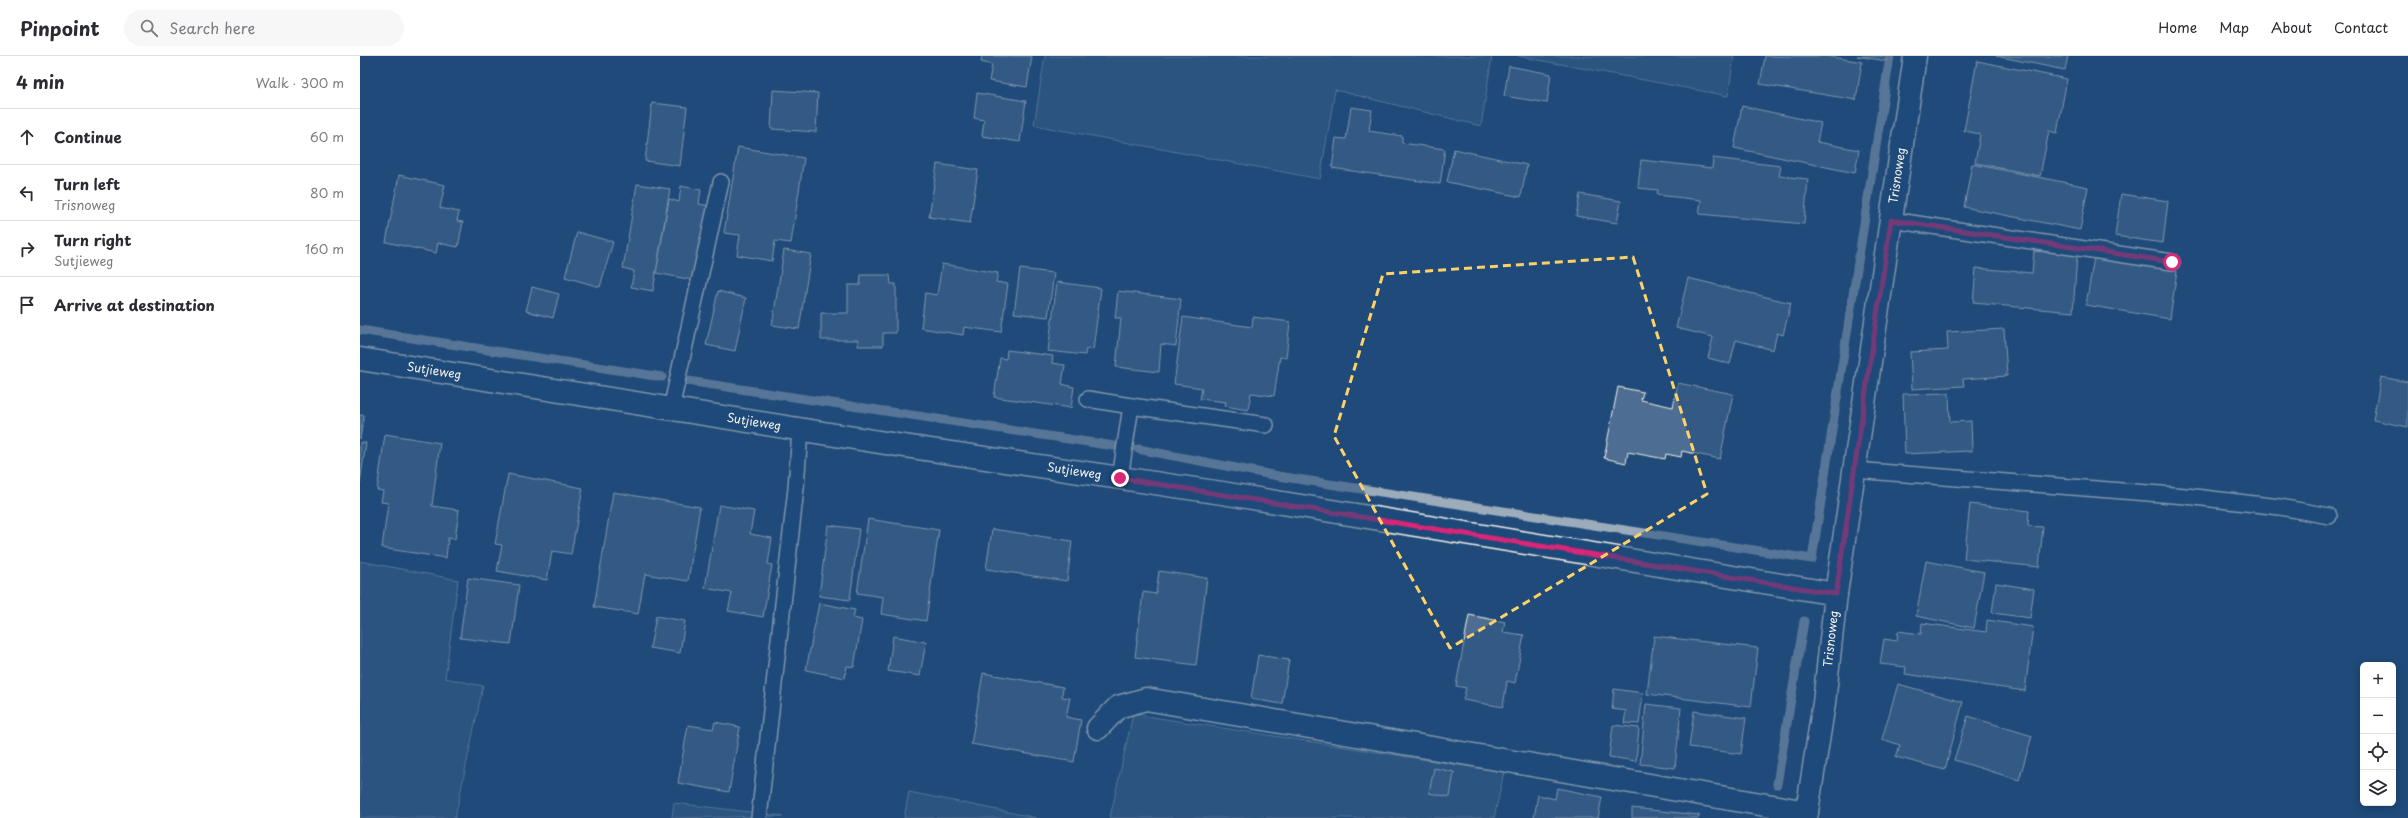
<!DOCTYPE html>
<meta charset="utf-8">
<style>
:root{--surface:#fff;--page:#f7f7f7;--text:#2b2b33;--muted:#7c7c81;--line:#e1e1e2}
body{margin:0;font-family:"Playpen Sans",sans-serif;background:var(--page);color:var(--text)}
.controls{position:absolute;right:12px;bottom:12px;display:grid;overflow:hidden;border-radius:6px;box-shadow:0 2px 10px #0003}
.controls button{width:36px;height:36px;display:grid;place-items:center;padding:0;border:0;border-bottom:1px solid var(--line);background:var(--surface);color:var(--text);font:20px sans-serif}
.stop{position:absolute;width:12px;height:12px;margin:-9px;border:3px solid #db2777;border-radius:50%;background:#fff}
.stop.end{background:#db2777;border-color:#fff;box-shadow:0 1px 4px #0008}
.list{margin:0;padding:0;list-style:none}
h2{display:flex;justify-content:space-between;align-items:center;height:52px;margin:0;padding:0 16px;font-size:17px}
h2 small{font-size:13px;font-weight:400;color:var(--muted)}
.list li{display:grid;grid-template-columns:26px 1fr auto;gap:12px;align-items:center;box-sizing:border-box;height:56px;padding:0 16px;border-top:1px solid var(--line)}
.list b{display:block;font-size:15px;white-space:nowrap}
.list p{margin:0;font-size:13px;white-space:nowrap;color:var(--muted)}
.list em{font-size:13px;font-style:normal;color:var(--muted)}
.icon{flex:none;width:22px;height:22px;fill:none;stroke:currentColor;stroke-width:2;stroke-linecap:round;stroke-linejoin:round}
.map{position:relative;flex:none;width:2048px;height:762px;overflow:hidden}
header{display:flex;align-items:center;gap:24px;box-sizing:border-box;height:56px;padding:0 20px;background:var(--surface);border-bottom:1px solid var(--line)}
header strong{font-size:19px}
nav{display:flex;gap:22px;margin-inline-start:auto;font-size:14px}
.search{width:280px;height:36px;background:var(--page);display:flex;align-items:center;gap:10px;box-sizing:border-box;padding:0 14px;border-radius:22px;color:var(--muted);font-size:15px}
main{display:flex}
aside{flex:1;background:var(--surface)}
.map>svg:first-child{display:block}
</style>
<header>
<strong>Pinpoint</strong>
<div class="search"><svg class="icon" aria-label="search" viewBox="0 0 24 24"><circle cx="10" cy="10" r="6"/><path d="M15 15l6 6"/></svg>Search here</div>
<nav><a>Home</a><a>Map</a><a>About</a><a>Contact</a></nav>
</header>
<main>
<aside>
<h2>4 min<small>Walk · 300 m</small></h2>
<ul class="list">
<li><svg class="icon" aria-label="ahead" viewBox="0 0 24 24"><path d="M12 20V5M6 11l6-6 6 6"/></svg><div><b>Continue</b></div><em>60 m</em></li>
<li><svg class="icon" aria-label="left" viewBox="0 0 24 24"><path d="M17 20v-9H6M10 6l-5 5 5 5"/></svg><div><b>Turn left</b><p>Trisnoweg</p></div><em>80 m</em></li>
<li><svg class="icon" aria-label="right" viewBox="0 0 24 24"><path d="M7 20v-9h11M14 6l5 5-5 5"/></svg><div><b>Turn right</b><p>Sutjieweg</p></div><em>160 m</em></li>
<li><svg class="icon" aria-label="arrive" viewBox="0 0 24 24"><path d="M6 21V4h12l-3 4 3 4H6"/></svg><div><b>Arrive at destination</b></div></li>
</ul>
</aside>
<div class="map">
<svg width="2048" height="762" viewBox="0 0 2048 762">
<rect width="100%" height="100%" fill="#1f4a7a"/>
<filter id="ink" filterUnits="userSpaceOnUse"><feTurbulence type="fractalNoise" baseFrequency=".025" numOctaves="2"/><feDisplacementMap in="SourceGraphic" scale="8" xChannelSelector="R" yChannelSelector="G"/><feConvolveMatrix kernelMatrix="1 2 1 2 8 2 1 2 1" color-interpolation-filters="sRGB"/></filter>
<g filter="url(#ink)">
<g fill="#3a5f88" stroke="#97a8b8">
<path d="M685,0H1132L1121,70L975,34L960,123L674,69Z"/>
<path d="M1158,0H1374L1368,40Z"/>
<path d="M0,505L98,524L85,622L123,630L95,762H0Z"/>
<path d="M773,658L1144,716L1134,762H750Z"/>
<path d="M549,736L677,762H544Z"/>
<path d="M314,747L423,760L312,762Z"/>
</g>
<g fill="none" stroke-linecap="round" stroke-linejoin="round">
<g stroke="#9cacbb" stroke-width="9">
<path d="M0,274L302,321"/>
<path d="M328,325L754,390"/>
<path d="M778,393L918,420L1452,503L1530,0"/>
<path d="M1417,728L1444,565"/>
</g>
</g>
<g fill="#4d6e92" stroke="#f4f1e8">
<path d="M622,0H672L667,31L629,25L632,9L621,6Z"/>
<path d="M1405,0H1466L1502,6L1496,44L1400,28Z"/>
<path d="M1497,0H1526V5Z"/>
<path d="M1636,0H1708L1705,14Z"/>
<path d="M1617,5L1707,23L1697,77L1689,75L1680,120L1615,107L1620,78L1604,75Z"/>
<path d="M1149,10L1191,18L1187,47L1144,40Z"/>
<path d="M413,34L458,37L456,76L411,73Z"/>
<path d="M617,37L666,45L660,86L622,80L624,64L614,62Z"/>
<path d="M292,47L327,51L320,110L285,105Z"/>
<path d="M1382,50L1461,67L1457,86L1499,94L1495,117L1374,92Z"/>
<path d="M991,51L1012,54L1009,75L1042,80V87L1085,93L1080,128L972,112L976,82L986,83Z"/>
<path d="M378,91L444,102L431,187L415,185L412,205L377,199L380,179L364,177Z"/>
<path d="M1094,93L1167,109L1161,141L1087,126Z"/>
<path d="M1353,102L1421,110L1419,120L1448,123L1444,168L1339,158L1341,144L1297,139L1298,134L1278,132L1281,104L1352,112Z"/>
<path d="M577,108L618,114L610,167L569,161Z"/>
<path d="M1612,108L1728,131L1720,174L1604,151Z"/>
<path d="M39,119L85,129L80,152L99,156L97,165L103,166L98,191L78,187L76,197L26,186Z"/>
<path d="M277,128L310,133L293,235L271,231L274,215L263,212Z"/>
<path d="M321,130L341,134L339,148L351,150L338,225L296,217L309,143L319,146Z"/>
<path d="M1220,138L1261,145L1257,167L1216,160Z"/>
<path d="M1761,138L1808,145L1803,187L1755,180Z"/>
<path d="M217,176L253,186L240,231L205,221Z"/>
<path d="M424,194L451,198L439,273L412,269Z"/>
<path d="M1674,195L1717,199L1713,256L1613,247L1616,212L1672,217Z"/>
<path d="M1734,201L1817,215L1810,263L1726,249Z"/>
<path d="M582,208L638,217L636,226L648,228L641,276L604,271L603,279L561,272L565,237L577,239Z"/>
<path d="M660,213L694,217L688,261L654,257Z"/>
<path d="M501,219H530L531,228H536V277H523V290H498V284H461V257H488V229H500Z"/>
<path d="M1328,222L1431,247L1423,279L1417,277L1413,294L1376,284L1370,308L1348,302L1353,281L1316,272Z"/>
<path d="M697,226L741,232L733,294L726,293L725,299L688,295Z"/>
<path d="M172,231L199,238L193,262L166,255Z"/>
<path d="M358,235L386,242L375,295L346,289Z"/>
<path d="M758,235L821,243L816,290L801,288L799,316L756,311L761,262H755Z"/>
<path d="M823,261L892,271L893,261L930,266L926,302L920,301L914,340L891,337L888,354L865,350L866,346L840,343L842,332L814,328Z"/>
<path d="M1644,273L1647,320L1603,323L1604,330L1552,333L1550,296L1588,294L1587,276Z"/>
<path d="M647,294L693,300L692,307L705,309L702,328L714,331L711,352L634,341L640,302L646,303Z"/>
<path d="M2021,321L2048,326V371L2013,364Z"/>
<path d="M1318,327L1373,338L1360,403L1322,395L1321,401L1306,398L1305,403L1268,396L1266,407L1244,402L1258,331L1283,336L1281,344L1313,351Z"/>
<path d="M1589,337L1590,366L1611,365L1612,395L1545,398L1543,338Z"/>
<path d="M0,359H4L0,383Z"/>
<path d="M25,378L80,387L72,450L99,454L95,483L88,482L86,502L22,492L28,447L21,446L23,435L17,434Z"/>
<path d="M0,386L6,387L0,427Z"/>
<path d="M148,418L223,432L211,498L192,495L187,524L137,515L142,489L135,488Z"/>
<path d="M253,436L340,451L328,525L285,518L278,558L234,551Z"/>
<path d="M1610,448L1669,455L1668,470L1683,471L1679,511L1604,503Z"/>
<path d="M359,449L394,455L390,478L412,482L408,508L412,509L403,561L368,555L372,537L345,532Z"/>
<path d="M508,463L579,474L566,565L521,558L523,541L497,537Z"/>
<path d="M468,469L499,473L490,544L459,540Z"/>
<path d="M632,473L712,485L707,525L626,513Z"/>
<path d="M1566,505L1624,516L1614,572L1556,560Z"/>
<path d="M799,515L847,522L836,609L775,601L783,536L796,538Z"/>
<path d="M108,522L159,529L151,588L100,582Z"/>
<path d="M1636,527L1674,533L1670,562L1632,557Z"/>
<path d="M459,547L495,554L493,562L502,564L494,611L487,610L485,622L446,614Z"/>
<path d="M1109,559L1145,566L1143,576L1164,579L1155,627L1147,625L1143,651L1103,644L1106,632L1096,630Z"/>
<path d="M296,560L325,565L320,597L290,592Z"/>
<path d="M1627,564L1673,571L1665,635L1545,618L1546,611L1520,608L1524,583L1537,585L1538,575L1561,578L1562,567L1626,576Z"/>
<path d="M533,580L566,586L560,620L528,615Z"/>
<path d="M1294,580L1398,592L1391,651L1287,638Z"/>
<path d="M898,599L929,604L922,648L891,643Z"/>
<path d="M623,617L703,631L702,641L710,642L706,661L721,664L714,706L611,688Z"/>
<path d="M1538,628L1603,646L1585,714L1536,701L1540,689L1522,683Z"/>
<path d="M1254,633L1283,637L1279,668L1264,667L1266,655L1252,653Z"/>
<path d="M1286,648L1321,652L1315,712L1280,708Z"/>
<path d="M1334,655L1386,662L1381,698L1329,691Z"/>
<path d="M1608,660L1672,680L1659,724L1594,704Z"/>
<path d="M355,666L380,671L369,736L318,727L328,669L353,673Z"/>
<path d="M1253,669L1279,672L1276,705L1249,701Z"/>
<path d="M1074,712L1094,716L1090,741L1069,737Z"/>
<path d="M1197,732L1242,741L1238,762H1174L1178,739L1195,743Z"/>
<path d="M1272,752L1339,759V762H1272Z"/>
</g>
<g fill="none" stroke-linecap="round" stroke-linejoin="round">
<g stroke="#f4f1e8" stroke-width="18">
<g id="lane">
<path d="M1531,164L1812,206"/>
<path d="M728,343L771,350"/>
<path d="M311,353L361,126"/>
<path d="M1494,414L1826,440L1920,451L1969,460"/>
<path d="M760,422L771,350L906,369"/>
<path d="M399,762L436,432L440,374"/>
</g>
</g>
<g stroke="#f4f1e8" stroke-width="25">
<g id="street">
<path id="s1" d="M0,303L544,390L862,437L1476,538"/>
<path d="M738,672L758,651L786,643L1447,756"/>
<path id="s2" d="M1446,762L1464,647L1476,538L1555,0"/>
</g>
</g>
<use href="#lane" stroke="#1f4a7a" stroke-width="15"/>
<use href="#street" stroke="#1f4a7a" stroke-width="22"/>
</g>
</g>
<g fill="none" stroke-linecap="round" stroke-linejoin="round" filter="url(#ink)">
<path stroke="#db2777" stroke-width="5" d="M760,422L1476,538L1531,164L1812,206"/>
</g>
<path d="M0 0H2048V762H0ZM1273,201L1347,438L1090,592L974,380L1023,218Z" fill="#1f4a7a" fill-opacity=".55" fill-rule="evenodd"/>
<path fill="none" stroke="#ffd166" stroke-width="3" stroke-dasharray="8 5" stroke-linejoin="round" d="M1273,201L1347,438L1090,592L974,380L1023,218Z"/>
<g text-anchor="middle" stroke-width="3.5" stroke-linejoin="round" paint-order="stroke">
<g font-size="12" fill="#f4f1e8" stroke="#1f4a7a">
<text dy="4" stroke="none"><textPath href="#s2" startOffset="649">Trisnoweg</textPath></text>
<text dy="4" stroke="none"><textPath href="#s1" startOffset="75">Sutjieweg</textPath></text>
<text dy="4" stroke="none"><textPath href="#s1" startOffset="399">Sutjieweg</textPath></text>
<text dy="4" stroke="none"><textPath href="#s1" startOffset="723">Sutjieweg</textPath></text>
<text dy="4" stroke="none"><textPath href="#s2" startOffset="181">Trisnoweg</textPath></text>
</g>
</g>
</svg>
<div class="controls">
<button>+</button>
<button>−</button>
<button><svg class="icon" aria-label="locate" viewBox="0 0 24 24"><circle cx="12" cy="12" r="6"/><path d="M12 2v4M12 18v4M2 12h4M18 12h4"/></svg></button>
<button><svg class="icon" aria-label="layers" viewBox="0 0 24 24"><path d="M12 4l9 5-9 5-9-5zM3 14l9 5 9-5"/></svg></button>
</div>
<div class="stop" style="left:1812px;top:206px"></div>
<div class="stop end" style="left:760px;top:422px"></div>
</div>
</main>
